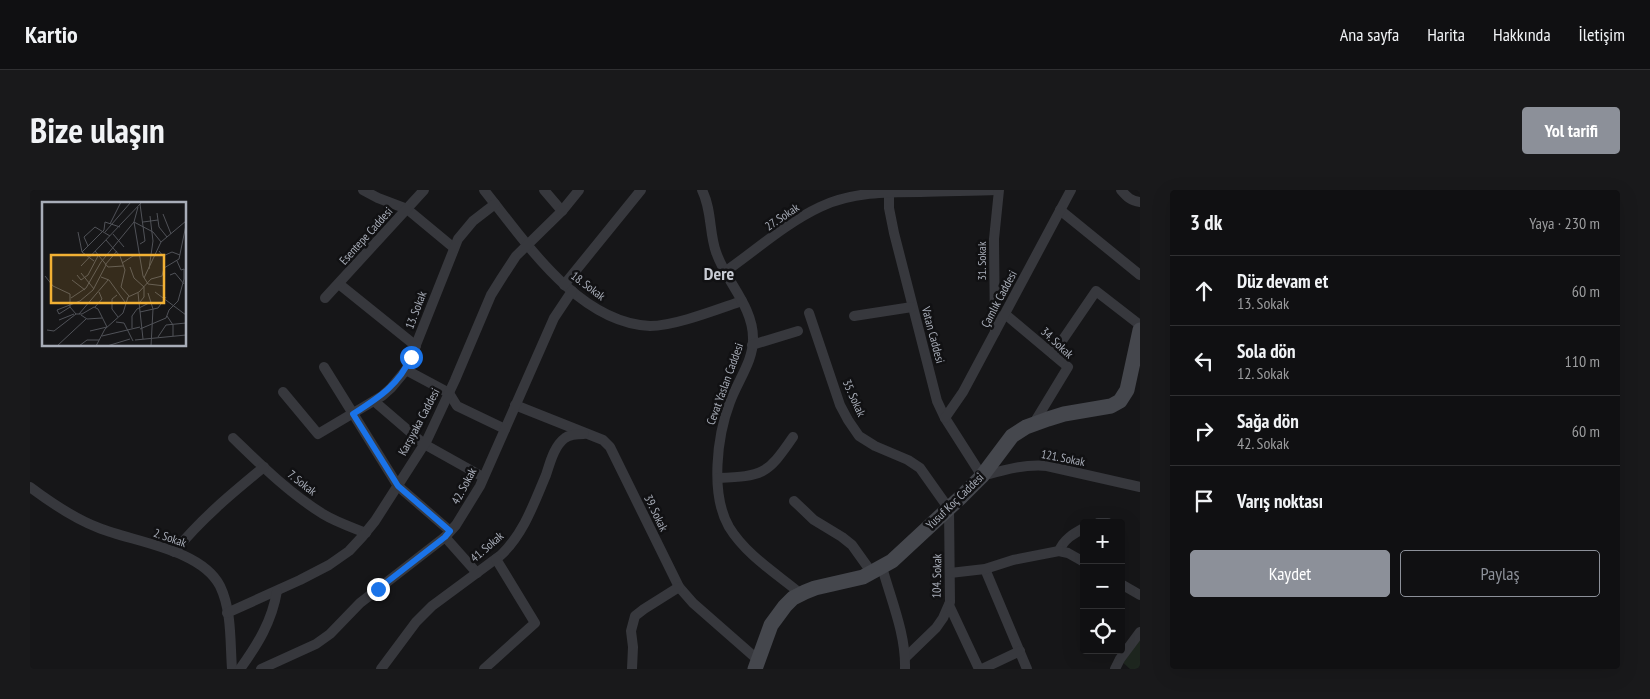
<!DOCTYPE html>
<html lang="tr">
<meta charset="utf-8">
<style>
:root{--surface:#101012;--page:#19191b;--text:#f1f3f6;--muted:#9c9d9f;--line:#303032;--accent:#8c9099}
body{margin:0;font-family:"PT Sans Narrow",sans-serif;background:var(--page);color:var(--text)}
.controls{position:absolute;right:15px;bottom:15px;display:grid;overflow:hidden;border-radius:5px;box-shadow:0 5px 20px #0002}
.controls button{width:45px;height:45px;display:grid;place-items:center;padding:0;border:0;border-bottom:1px solid var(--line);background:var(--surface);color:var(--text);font:25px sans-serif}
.stop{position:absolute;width:15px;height:15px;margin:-11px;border:4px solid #1a73e8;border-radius:50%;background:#fff}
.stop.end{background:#1a73e8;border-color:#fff;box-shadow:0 1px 5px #0008}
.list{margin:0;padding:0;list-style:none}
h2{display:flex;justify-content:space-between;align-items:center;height:65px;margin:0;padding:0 20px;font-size:21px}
h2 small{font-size:16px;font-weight:400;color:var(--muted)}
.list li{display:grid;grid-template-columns:32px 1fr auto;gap:15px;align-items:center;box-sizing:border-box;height:70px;padding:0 20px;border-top:1px solid var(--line)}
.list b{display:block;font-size:19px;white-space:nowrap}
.list p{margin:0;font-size:16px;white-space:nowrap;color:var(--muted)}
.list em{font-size:16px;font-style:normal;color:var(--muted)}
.actions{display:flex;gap:10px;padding:15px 20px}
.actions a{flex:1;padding:11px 0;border:1px solid var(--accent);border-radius:5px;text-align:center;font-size:18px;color:var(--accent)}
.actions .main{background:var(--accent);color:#fff}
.icon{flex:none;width:28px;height:28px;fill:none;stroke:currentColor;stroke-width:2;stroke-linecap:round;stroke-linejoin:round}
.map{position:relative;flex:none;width:1110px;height:479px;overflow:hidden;border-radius:5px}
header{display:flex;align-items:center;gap:30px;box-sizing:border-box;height:70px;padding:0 25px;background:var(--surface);border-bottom:1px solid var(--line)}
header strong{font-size:24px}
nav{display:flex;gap:28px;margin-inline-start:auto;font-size:18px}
.intro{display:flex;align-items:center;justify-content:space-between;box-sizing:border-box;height:120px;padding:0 30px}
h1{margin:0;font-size:35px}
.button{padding:12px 22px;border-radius:5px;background:var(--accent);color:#fff;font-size:18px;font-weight:700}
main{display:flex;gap:30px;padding:0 30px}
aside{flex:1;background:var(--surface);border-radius:5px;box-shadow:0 5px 20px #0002}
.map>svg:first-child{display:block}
</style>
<header>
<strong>Kartio</strong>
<nav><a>Ana sayfa</a><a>Harita</a><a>Hakkında</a><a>İletişim</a></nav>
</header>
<div class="intro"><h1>Bize ulaşın</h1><a class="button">Yol tarifi</a></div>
<main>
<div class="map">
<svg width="1110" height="479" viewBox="0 0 1110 479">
<rect width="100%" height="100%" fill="#161618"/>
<path fill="#1e261f" d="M1110,449V479H1100L1091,471Z"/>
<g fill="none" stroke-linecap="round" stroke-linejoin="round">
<g stroke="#37383d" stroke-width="10">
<path d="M333,0L348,8L377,19L424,58"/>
<path d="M454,0C495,51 548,133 620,136C645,136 688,119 712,111"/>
<path d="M514,0L532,21"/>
<path d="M672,0C682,20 679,42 686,62C696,92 723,116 723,148C724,170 707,192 700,212C687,246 680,304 699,337C716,365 747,384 771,404"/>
<path d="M859,0V18L864,43L907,211L915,228L952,286C974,280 994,274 1017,276L1110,297"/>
<path d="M1091,0C1097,7 1101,11 1110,12"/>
<path d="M1030,20L1110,85"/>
<path d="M696,81C726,60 756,33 790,17C821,2 857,2 891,2C916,1 942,1 967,0"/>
<path d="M309,94L386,156"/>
<path d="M534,95L611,0"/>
<path d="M295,108L394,0"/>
<path d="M779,123L810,215L818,230L829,246L845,256L878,270L890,278L919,319L920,412L913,428L906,438L875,468"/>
<path d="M975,124L1038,177L1004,233"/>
<path d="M824,126L882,117"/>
<path d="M965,142L964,49L969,0"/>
<path d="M722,155L768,141"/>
<path d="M1023,164L1066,101L1110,135"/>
<path d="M294,177L368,296L420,341"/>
<path d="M376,180L419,203L427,216L475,239"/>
<path d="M253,202L288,244L352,206L361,198L376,180L428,49L443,31L465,14"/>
<path d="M344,211L394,254L453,287"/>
<path d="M485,215L573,250L580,257L649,397L663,413L728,470"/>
<path d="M915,228L933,202L1041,0"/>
<path d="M203,248C231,275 259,303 293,324C306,332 321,337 336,343"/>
<path d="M688,288C733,286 737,285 763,247"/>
<path d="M0,297C20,312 45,329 69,338C104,352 171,359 190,396C202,421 200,452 202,479"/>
<path d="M764,311L784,330L812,347L822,355L842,383"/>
<path d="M1068,333H1078"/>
<path d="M415,347L447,383"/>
<path d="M1029,361C1034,349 1043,344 1054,338"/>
<path d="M144,362C172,328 200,305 234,277"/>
<path d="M852,377C861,410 876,444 875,479"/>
<path d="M955,379L997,479"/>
<path d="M920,383L955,379L983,370L1029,361L1038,363L1054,372"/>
<path d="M1091,394L1110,405"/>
<path d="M919,415L949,479"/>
<path d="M197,423L270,390L299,375L319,361L332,347L345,331L397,250L425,190L461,105L471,89L486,66L532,21L549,0"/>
<path d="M210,479C228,454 242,431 247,401"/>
<path d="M231,479L286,454L300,444L330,413L415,347L426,335L450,296L524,128L542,101"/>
<path d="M351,479L386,432L402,416L471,365C494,343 504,313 516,285C520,273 524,256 535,248C540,244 548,244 554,244"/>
<path d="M454,479L505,433L466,369"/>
<path d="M602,479L603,457L601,441L605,426L614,419L649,397"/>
<path d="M952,479L990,461"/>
<path d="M1085,479L1090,469L1110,442"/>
</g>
<path stroke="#45474d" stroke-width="15" d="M725,479L741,435L755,416L763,408L775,402L785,398L833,387L862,371L931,307L952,286L982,246L996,237L1018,229L1034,224L1081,216L1090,211L1097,200L1110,140"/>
</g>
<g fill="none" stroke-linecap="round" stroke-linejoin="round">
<path stroke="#1a73e8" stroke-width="6" d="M348,399L415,347L420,341L368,296L323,224C348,208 369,195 381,167"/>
</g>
<g text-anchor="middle" stroke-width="5" stroke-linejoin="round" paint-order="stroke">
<g font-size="12" fill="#a8adb8" stroke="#111113">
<text transform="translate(752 27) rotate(-34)" y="4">27. Sokak</text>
<text transform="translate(336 46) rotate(-48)" y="4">Esentepe Caddesi</text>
<text transform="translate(952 71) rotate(-90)" y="4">31. Sokak</text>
<text transform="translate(558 96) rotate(37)" y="4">18. Sokak</text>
<text transform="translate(969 109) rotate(-62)" y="4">Çamlık Caddesi</text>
<text transform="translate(386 120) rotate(-69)" y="4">13. Sokak</text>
<text transform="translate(903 145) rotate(75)" y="4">Vatan Caddesi</text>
<text transform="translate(1027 153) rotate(43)" y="4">34. Sokak</text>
<text transform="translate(695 194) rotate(-70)" y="4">Cevat Yaslan Caddesi</text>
<text transform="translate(824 208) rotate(66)" y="4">35. Sokak</text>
<text transform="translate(389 232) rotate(-62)" y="4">Karşıyaka Caddesi</text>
<text transform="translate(1033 268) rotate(11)" y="4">121. Sokak</text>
<text transform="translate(272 293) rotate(38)" y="4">7. Sokak</text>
<text transform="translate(434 296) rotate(-62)" y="4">42. Sokak</text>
<text transform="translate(925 311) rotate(-44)" y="4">Yusuf Koç Caddesi</text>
<text transform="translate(626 323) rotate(64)" y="4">39. Sokak</text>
<text transform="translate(140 348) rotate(19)" y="4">2. Sokak</text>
<text transform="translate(457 357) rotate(-41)" y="4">41. Sokak</text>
<text transform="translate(907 386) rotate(-89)" y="4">104. Sokak</text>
</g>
<g font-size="18" font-weight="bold" fill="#c9ccd4" stroke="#111113">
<text x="689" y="90">Dere</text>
</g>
</g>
<g transform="translate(12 12)">
<rect width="144" height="144" fill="#161618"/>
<path fill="none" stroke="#505258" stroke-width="1" d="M115,11L117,25L125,35M121,12L129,32M92,20L101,74L106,82L123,84M92,20L111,30L119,40M101,20L116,18M68,22L79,0M36,30L40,50L52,59M63,30L89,0M71,32L82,45M64,38L78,54L83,68L79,85L87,94M119,40L144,19M98,42L103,39L98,2M46,44L42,35L53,25L68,34M53,49L66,65L81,64M117,49L121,54L130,50L138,53M40,50L62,28L63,20L78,25M80,61L91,54L107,53M63,63L75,49M39,64L100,0M88,65L92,76L102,85V95L98,100M107,67L111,39L108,14M39,71L52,87M35,73L39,78L46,73L56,54M128,73L133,71L142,82M3,74L11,84L28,92V105L34,112M59,75L67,78L83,100M102,76L119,40M30,78L43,88M113,90L144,113M96,91L101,137M106,91L111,107L109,144M75,93L70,97V107L76,115M29,96L44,86L59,60L92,20L96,5M28,105L17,112L15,108L38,99L51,88L64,63M53,105L60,97L57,90M98,110L116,106L124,95M34,112H40L52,105L56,107L65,125L48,129M37,112L66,78M39,113L45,117L60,116M125,114L131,123V134M17,118L32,112M74,120L82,121L91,139M90,126V114L95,107L109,100M98,127L124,116L127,108L136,99L142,77V67L139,68L135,59M5,128L12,129L34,112M60,134L98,125M116,135L124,123L144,121M93,138L144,133M15,144L44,117M37,144L45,138H57M54,144L63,127L81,111L86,95L97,90L109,77L120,74L122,66L137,57L144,23M65,144L88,137"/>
<path fill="#f2b134" fill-opacity="0.15" stroke="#f2b134" stroke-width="2.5" d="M9,53H122V101H9Z"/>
<rect width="144" height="144" fill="none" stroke="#a8adb8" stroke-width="2.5"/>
</g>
</svg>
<div class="controls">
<button>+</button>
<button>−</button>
<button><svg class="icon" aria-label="locate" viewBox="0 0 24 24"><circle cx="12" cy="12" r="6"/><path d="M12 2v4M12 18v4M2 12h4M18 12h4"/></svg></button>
</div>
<div class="stop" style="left:381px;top:167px"></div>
<div class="stop end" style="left:348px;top:399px"></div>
</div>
<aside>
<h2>3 dk<small>Yaya · 230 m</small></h2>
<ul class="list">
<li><svg class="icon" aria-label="ahead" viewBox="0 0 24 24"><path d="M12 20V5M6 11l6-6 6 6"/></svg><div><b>Düz devam et</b><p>13. Sokak</p></div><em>60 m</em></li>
<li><svg class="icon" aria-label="left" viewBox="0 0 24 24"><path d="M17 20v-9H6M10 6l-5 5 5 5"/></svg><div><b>Sola dön</b><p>12. Sokak</p></div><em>110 m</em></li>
<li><svg class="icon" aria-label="right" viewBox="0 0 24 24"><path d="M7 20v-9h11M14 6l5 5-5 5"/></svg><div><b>Sağa dön</b><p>42. Sokak</p></div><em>60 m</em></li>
<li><svg class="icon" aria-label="arrive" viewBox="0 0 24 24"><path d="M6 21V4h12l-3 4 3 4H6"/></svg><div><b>Varış noktası</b></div></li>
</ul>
<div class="actions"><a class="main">Kaydet</a><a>Paylaş</a></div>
</aside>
</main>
